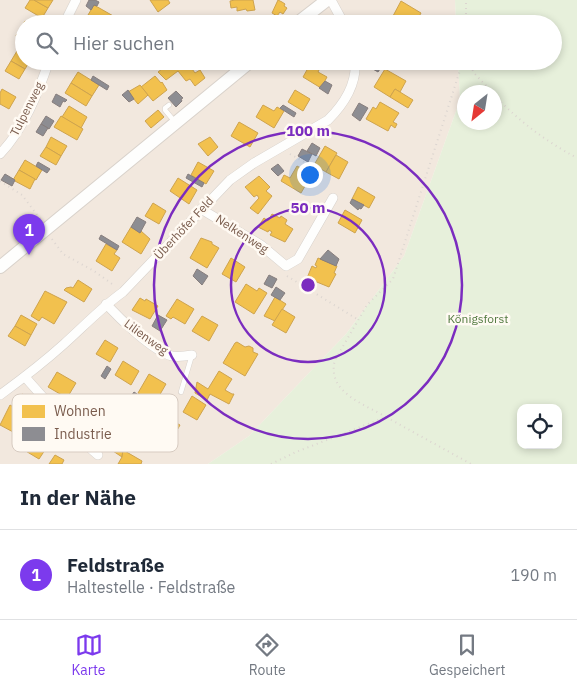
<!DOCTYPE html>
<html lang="de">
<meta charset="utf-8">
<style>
:root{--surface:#fff;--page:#f6f6f7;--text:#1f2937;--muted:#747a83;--line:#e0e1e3;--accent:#7c3aed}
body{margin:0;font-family:"IBM Plex Sans",sans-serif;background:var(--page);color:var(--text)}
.controls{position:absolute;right:15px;bottom:15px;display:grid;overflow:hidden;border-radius:10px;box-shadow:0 2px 8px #0003}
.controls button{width:45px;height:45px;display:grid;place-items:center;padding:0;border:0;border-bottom:1px solid var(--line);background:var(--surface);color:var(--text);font:25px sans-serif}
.compass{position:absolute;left:457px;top:85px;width:45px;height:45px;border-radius:50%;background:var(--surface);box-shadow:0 2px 8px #0003;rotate:210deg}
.you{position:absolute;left:309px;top:174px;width:18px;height:18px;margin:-12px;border:4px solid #fff;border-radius:50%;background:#1a73e8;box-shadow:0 0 0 8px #1a73e833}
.badge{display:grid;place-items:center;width:32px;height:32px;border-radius:50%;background:var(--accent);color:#fff;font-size:16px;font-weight:700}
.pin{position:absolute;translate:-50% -41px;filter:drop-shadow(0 1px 2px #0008)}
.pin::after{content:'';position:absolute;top:26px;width:18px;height:15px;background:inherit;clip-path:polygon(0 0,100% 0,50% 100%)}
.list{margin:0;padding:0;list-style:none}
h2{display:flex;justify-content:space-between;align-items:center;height:65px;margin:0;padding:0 20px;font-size:21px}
h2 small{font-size:16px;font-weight:400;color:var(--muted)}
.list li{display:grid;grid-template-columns:32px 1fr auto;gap:15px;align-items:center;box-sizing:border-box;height:90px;padding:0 20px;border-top:1px solid var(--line)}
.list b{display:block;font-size:19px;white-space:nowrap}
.list p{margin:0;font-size:16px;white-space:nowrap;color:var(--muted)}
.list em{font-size:16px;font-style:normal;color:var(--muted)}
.icon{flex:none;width:28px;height:28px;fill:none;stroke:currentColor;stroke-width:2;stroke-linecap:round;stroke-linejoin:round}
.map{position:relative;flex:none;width:577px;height:464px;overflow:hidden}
.search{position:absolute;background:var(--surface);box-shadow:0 2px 8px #0003;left:15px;right:15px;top:15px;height:55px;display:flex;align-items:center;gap:12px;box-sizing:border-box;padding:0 18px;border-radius:28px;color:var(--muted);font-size:19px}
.sheet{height:155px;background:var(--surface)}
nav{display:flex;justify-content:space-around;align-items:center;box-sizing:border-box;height:70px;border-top:1px solid var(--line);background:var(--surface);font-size:14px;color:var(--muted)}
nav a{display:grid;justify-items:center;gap:2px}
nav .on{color:var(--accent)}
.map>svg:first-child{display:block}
</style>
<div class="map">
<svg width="577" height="464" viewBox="0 0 577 464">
<rect width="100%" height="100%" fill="#f9f5f0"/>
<path fill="#f2e8de" d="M0,0H455L456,24H24V61H458L460,100L404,256L346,334L249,436L208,464H0Z"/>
<path fill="#e7f0db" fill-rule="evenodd" d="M455,0H577V464H208L249,436L346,334L404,256L460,100L458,61H553V24H456ZM464,92H494V122H464ZM521,408H558V445H521Z"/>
<g fill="#f2c14e" stroke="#cea34e">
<path d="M30,0H34L48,8L42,18L25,8Z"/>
<path d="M34,0H53L48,8Z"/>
<path d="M150,0H168L170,3L158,12Z"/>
<path d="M235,0H253L255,10L247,11L246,9L237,11V7L231,8L230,1Z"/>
<path d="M278,0L282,2L285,4L284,6L287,8L283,14L280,12L277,16L272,13Z"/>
<path d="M401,1L421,13L415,24H407L393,16Z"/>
<path d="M94,5L115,17L111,24H103L88,15Z"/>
<path d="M25,21L30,24H24V40L16,36Z"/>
<path d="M17,51L24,55V61H30L25,69L11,61Z"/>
<path d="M11,61L25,69L19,79L5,71Z"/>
<path d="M158,61H182L184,64L187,62L195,73L200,70L205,78L195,86L190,79L186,81L178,71L166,80L158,72L162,69L157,62Z"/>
<path d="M312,61H317L322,64L318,72L327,77L321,88L303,77Z"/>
<path d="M385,69L406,81L400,92L395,89L390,97L374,87Z"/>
<path d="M78,72L99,85L92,96L71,83Z"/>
<path d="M155,76L161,83L162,82L167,90L153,101L141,87Z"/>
<path d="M71,83L92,96L86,106L65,93Z"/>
<path d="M140,85L148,95L138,104L128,92Z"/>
<path d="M2,89L16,97L9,109L0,104V93Z"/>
<path d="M395,89L413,100L408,108L390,97Z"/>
<path d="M295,90L310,99L303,111L288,102Z"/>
<path d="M380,102L399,113L393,122L397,124L395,128L391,125L388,131L366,119L373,107L376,109Z"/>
<path d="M263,105L274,111L277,107L284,111L274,128L256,117Z"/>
<path d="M69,106L87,117L81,128L62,117Z"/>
<path d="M158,110L164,117L151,128L145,121Z"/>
<path d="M61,116L83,129L77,140L54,127Z"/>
<path d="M239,122L258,133L250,147L231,136Z"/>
<path d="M51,137L67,146L61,156L46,147Z"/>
<path d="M210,137L218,147L208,156L198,144Z"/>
<path d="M325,146L337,153L326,172L314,165Z"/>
<path d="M46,147L61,156L56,165L40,156Z"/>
<path d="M336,155L348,162L339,179L326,172Z"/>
<path d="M25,160L42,170L36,180L19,170Z"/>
<path d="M198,162L214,171L206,184L191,175Z"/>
<path d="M297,166L312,174L301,193L281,181L284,175L290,178Z"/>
<path d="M19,170L35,179L30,189L13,180Z"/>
<path d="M259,176L270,187L266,191L272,196L258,214L250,208L259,198L257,195L254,197L245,187Z"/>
<path d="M178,178L197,190L189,204L170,191Z"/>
<path d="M358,187L375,197L369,208L352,199Z"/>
<path d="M153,203L166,211L159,224L145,216Z"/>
<path d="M345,210L362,220L355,233L338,223Z"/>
<path d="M272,214L280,218L281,216L287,220L285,224L293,229L285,242L270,235L272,232L269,230L268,232L258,227L264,218L268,221Z"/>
<path d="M131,227L140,233L141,231L150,239L141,254L122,242Z"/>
<path d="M201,238L212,242V244L219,248L207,268L190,258Z"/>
<path d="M106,244L117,250L114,254L120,258L112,271L96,261Z"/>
<path d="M231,258L245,267L236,282L222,274Z"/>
<path d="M318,258L337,266L334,273L336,274L329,287L307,278L312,266L316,268L317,266L315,265Z"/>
<path d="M78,280L92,289L84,302L64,290L66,288L71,287L73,288Z"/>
<path d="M246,284L257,291L259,288L267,293L254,314L235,302Z"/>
<path d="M45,291L67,302L54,324L42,317L39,321L31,316Z"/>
<path d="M275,297L286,304L275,321L264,316Z"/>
<path d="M140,298L145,301L146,299L158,306L150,319L132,310Z"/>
<path d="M177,299L194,309L185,324L173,317L171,319L166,316Z"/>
<path d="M282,309L295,317L286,333L272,325Z"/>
<path d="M21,315L37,324L31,335L15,326Z"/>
<path d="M202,316L218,325L209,341L192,331Z"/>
<path d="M15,326L31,335L25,346L8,336Z"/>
<path d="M105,340L118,348L110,362L96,354Z"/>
<path d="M237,342L245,347L249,346L253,348V352L258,354L245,376L223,363L235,343Z"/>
<path d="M123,361L139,371L131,385L115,375Z"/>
<path d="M219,371L232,379L225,390L232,394H234L229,404L210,394L207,400L195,393L197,382L208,389Z"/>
<path d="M57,372L76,383L67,398L48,387Z"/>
<path d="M149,374L166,384L155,403L138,393Z"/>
<path d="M22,394L40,405L35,414L17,404Z"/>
<path d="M192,396L206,405L197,420L183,412Z"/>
<path d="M10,405L21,411L14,424L19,426L15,433L0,425Z"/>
<path d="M167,418L180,425L170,443L157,435Z"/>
<path d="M36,429L46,435L39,447L45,450L39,459L24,450L30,441L27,439L28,437H32Z"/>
<path d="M121,437L128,441L123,450L122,457L113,451Z"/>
<path d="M123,450L142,461L141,464H118L122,457Z"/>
<path d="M55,455L64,460L62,464H49Z"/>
</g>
<g fill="#8d8d92" stroke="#877e7d">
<path d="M89,0H95L99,2L97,6L94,5L91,10L86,6Z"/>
<path d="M368,61H381L384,63L378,72L366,65Z"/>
<path d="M93,76L109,86L107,90L91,80Z"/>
<path d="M325,81L332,85L328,94L319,88Z"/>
<path d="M128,90L134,99L129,102L122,95Z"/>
<path d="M176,91L183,98L181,99L182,101L176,107L168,98Z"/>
<path d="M56,94L67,100L65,102L63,101L60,107L52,102Z"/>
<path d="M359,103L368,108L360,121L352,115Z"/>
<path d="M283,105L296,113L294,117L280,108Z"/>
<path d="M46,116L54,121L49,129L41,124Z"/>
<path d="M41,124L48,128L43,136L36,132Z"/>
<path d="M312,143L320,148L316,156L307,151Z"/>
<path d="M302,149L312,154L308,162L298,156Z"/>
<path d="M38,162L50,169L47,173L36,166Z"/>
<path d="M278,164L284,171L278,176L271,169Z"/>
<path d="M5,174L15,180L12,186L1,180Z"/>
<path d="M188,174L204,183L202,187L186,178Z"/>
<path d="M352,199L364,205L361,209L359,208L358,210L350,203Z"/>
<path d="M137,217L146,222L140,233L131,227Z"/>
<path d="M101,235L119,246L117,250L99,239Z"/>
<path d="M328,250L339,259L336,266L320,259Z"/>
<path d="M197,269L208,276L202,285L193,276Z"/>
<path d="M269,275L277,279L272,288L264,284Z"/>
<path d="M276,287L285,293L280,300L271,295Z"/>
<path d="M158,315L167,320L160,331L152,326Z"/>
<path d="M107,366L111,369L105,379L101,376Z"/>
<path d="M134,392L140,396L136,404L129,399Z"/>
</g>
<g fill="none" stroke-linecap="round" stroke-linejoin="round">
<g stroke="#d7d1cb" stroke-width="5.5">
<g id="service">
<path d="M169,105L165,108V110L175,122"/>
<path d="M181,392L192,355"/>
</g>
</g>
<g stroke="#d7d1cb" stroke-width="10">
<g id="minor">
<path d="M331,0L344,24"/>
<path d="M64,24L76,0"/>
<path d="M0,154C24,129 38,93 49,61"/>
<path d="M201,209L261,245L286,266L298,259L333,198"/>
<path d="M106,304C119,318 154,352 172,356C178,357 186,356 192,355"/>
<path d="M25,377L82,441L98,455"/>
<path d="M0,395C22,379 44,362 64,344C84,326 102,307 123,292L230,180L254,163L328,120C343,105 357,84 355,61"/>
</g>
</g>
<g stroke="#d9d2cb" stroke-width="14">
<g id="secondary">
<path d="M296,24L327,0"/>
<path d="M0,267L251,61"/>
</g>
</g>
<g stroke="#dcd5d0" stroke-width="2" stroke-dasharray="1 4" stroke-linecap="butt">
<path d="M466,24V0"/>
<path d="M468,61L474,73L492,92"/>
<path d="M494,95C520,122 544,140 577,158"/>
<path d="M290,154L325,174"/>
<path d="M0,181L22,195L41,220"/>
<path d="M52,239L63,254L94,271L115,286"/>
<path d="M287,276L357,319"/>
<path d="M386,417C364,404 326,392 335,360L367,305L393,279L463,61"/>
<path d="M271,464L296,452L386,417L471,464"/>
</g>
<use href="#service" stroke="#fefefd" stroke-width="4.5"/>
<use href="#minor" stroke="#fefefd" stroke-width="9"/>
<use href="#secondary" stroke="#fefefd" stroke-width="12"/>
</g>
<g fill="none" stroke="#7b2cbf" stroke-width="2.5">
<circle cx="308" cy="285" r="77"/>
<circle cx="308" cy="285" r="154"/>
</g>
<g text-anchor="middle" stroke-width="5" stroke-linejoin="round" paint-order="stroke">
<g font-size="12" fill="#7a5c4d" stroke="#fffaf3">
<text transform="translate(27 109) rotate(-63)" y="4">Tulpenweg</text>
<text transform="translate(184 228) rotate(-47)" y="4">Überhöfer Feld</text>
<text transform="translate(242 234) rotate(33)" y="4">Nelkenweg</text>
<text transform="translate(146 337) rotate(36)" y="4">Lilienweg</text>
</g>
<g font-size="12" fill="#537a41" stroke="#fffaf3">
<text x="478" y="323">Königsforst</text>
</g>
</g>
<rect x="12" y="394" width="166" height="58" rx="8" fill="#fffaf3" stroke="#d7cbc1" stroke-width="1"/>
<rect x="22" y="405" width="23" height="13" fill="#f2c14e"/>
<rect x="22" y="427" width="23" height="14" fill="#8d8d92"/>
<g font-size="14" fill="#7a5c4d">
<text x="54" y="416">Wohnen</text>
<text x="54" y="439">Industrie</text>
</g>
<circle cx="308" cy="285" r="8" fill="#7b2cbf" stroke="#fffaf3" stroke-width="2.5"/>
<g font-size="15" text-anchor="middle" font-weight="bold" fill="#7b2cbf" stroke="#fffaf3" stroke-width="5" stroke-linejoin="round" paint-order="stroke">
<text x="308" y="136">100 m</text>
<text x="308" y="213">50 m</text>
</g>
</svg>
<div class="controls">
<button><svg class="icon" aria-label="locate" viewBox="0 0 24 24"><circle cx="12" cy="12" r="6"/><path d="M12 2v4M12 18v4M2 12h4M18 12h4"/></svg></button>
</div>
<svg class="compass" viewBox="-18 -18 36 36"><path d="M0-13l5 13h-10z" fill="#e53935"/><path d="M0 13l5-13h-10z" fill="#747a83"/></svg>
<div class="you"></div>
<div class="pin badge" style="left:29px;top:255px">1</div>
<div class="search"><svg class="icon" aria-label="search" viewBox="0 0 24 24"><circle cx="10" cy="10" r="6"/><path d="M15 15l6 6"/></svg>Hier suchen</div>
</div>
<section class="sheet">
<h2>In der Nähe<small></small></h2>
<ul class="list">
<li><span class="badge">1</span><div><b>Feldstraße</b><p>Haltestelle · Feldstraße</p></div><em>190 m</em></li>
</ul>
</section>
<nav>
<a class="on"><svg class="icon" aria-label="map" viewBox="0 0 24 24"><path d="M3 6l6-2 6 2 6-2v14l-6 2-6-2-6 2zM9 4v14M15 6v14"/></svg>Karte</a>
<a><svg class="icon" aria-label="directions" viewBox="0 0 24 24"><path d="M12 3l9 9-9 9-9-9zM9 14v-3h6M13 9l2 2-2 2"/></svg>Route</a>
<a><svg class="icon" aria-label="saved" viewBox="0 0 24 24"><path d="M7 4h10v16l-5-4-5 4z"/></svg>Gespeichert</a>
</nav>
